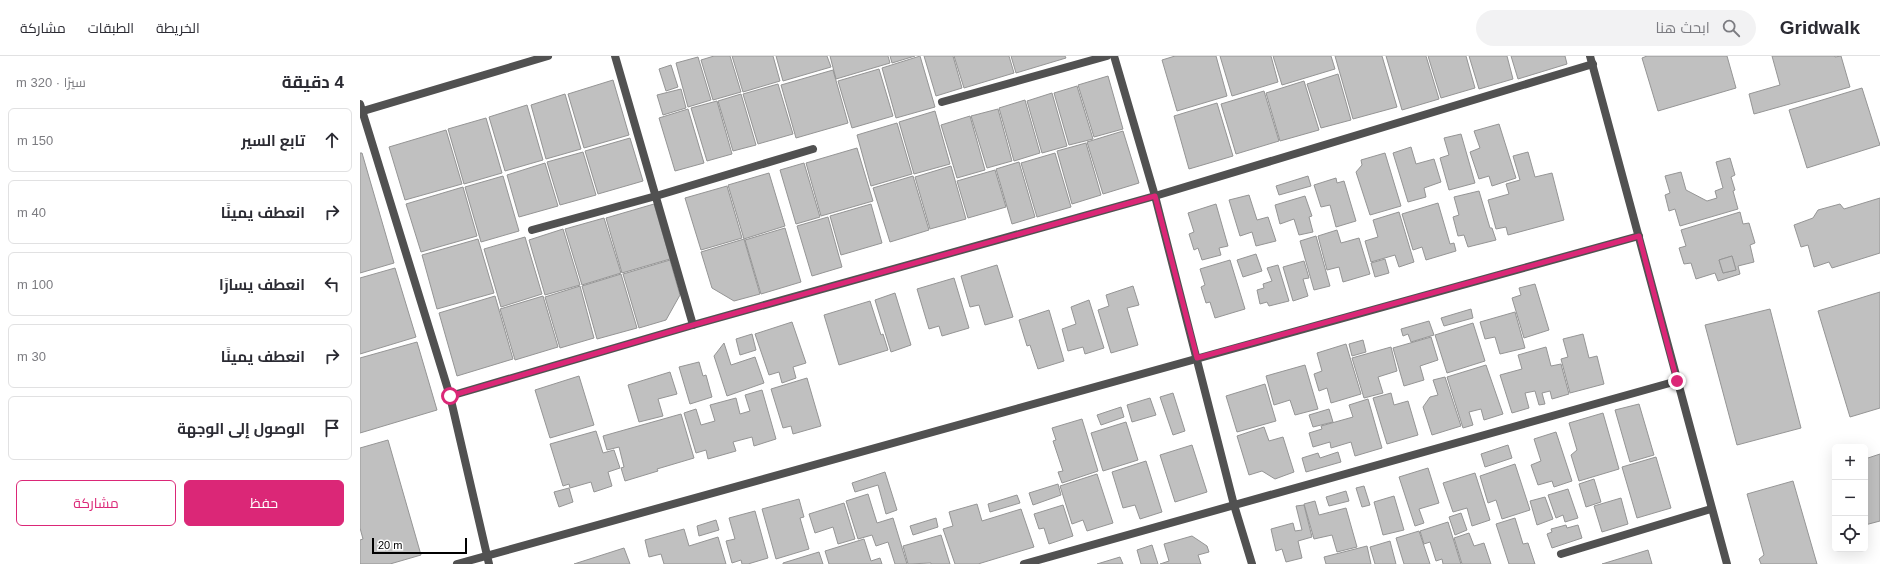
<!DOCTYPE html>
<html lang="ar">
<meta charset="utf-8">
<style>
:root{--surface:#fff;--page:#f2f2f3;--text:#2b2b33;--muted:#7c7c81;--line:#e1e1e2;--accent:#db2777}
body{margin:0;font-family:Helvetica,Cairo,sans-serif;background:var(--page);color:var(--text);direction:rtl}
.controls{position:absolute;right:12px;bottom:12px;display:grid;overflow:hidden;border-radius:6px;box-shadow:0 4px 16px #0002}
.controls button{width:36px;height:36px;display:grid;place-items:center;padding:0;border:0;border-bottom:1px solid var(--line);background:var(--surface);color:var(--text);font:20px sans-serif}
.scale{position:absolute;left:12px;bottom:10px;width:95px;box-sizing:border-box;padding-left:4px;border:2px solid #000;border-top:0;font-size:11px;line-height:14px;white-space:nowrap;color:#000;-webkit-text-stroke:3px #fff;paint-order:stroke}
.stop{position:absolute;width:12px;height:12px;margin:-9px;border:3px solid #db2777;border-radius:50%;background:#fff}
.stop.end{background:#db2777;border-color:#fff;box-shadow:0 1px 4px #0008}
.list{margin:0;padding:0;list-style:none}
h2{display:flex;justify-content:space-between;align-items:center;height:52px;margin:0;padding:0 16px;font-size:17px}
h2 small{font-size:13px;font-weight:400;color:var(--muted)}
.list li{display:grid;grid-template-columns:26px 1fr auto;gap:12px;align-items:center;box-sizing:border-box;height:64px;margin:0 8px 8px;padding:0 8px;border:1px solid var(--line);border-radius:6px}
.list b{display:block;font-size:15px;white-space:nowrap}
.list em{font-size:13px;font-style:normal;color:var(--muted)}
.actions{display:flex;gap:8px;padding:12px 16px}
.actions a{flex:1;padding:9px 0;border:1px solid var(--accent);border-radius:6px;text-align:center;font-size:14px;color:var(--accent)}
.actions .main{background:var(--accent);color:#fff}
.icon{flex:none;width:22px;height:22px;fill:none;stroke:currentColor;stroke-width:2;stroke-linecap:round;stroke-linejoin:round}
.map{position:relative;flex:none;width:1520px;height:508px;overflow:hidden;direction:ltr}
header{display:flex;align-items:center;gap:24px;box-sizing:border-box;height:56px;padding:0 20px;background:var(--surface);border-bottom:1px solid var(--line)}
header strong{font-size:19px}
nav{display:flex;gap:22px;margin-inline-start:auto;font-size:14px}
.search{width:280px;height:36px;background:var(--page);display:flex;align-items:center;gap:10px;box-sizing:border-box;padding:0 14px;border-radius:22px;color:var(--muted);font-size:15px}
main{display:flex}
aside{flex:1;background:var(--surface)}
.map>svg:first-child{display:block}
</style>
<header>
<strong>Gridwalk</strong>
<div class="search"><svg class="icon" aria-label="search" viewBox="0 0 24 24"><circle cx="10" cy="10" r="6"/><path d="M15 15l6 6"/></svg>ابحث هنا</div>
<nav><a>الخريطة</a><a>الطبقات</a><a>مشاركة</a></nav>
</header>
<main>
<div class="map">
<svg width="1520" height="508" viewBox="0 0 1520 508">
<rect width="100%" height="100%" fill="#fff"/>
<g fill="#c0c0c0" stroke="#959595" fill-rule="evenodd">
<path d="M354,0H370L381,36L353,44L341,4Z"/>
<path d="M372,0H413L420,25L383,36Z"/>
<path d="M416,0H467L471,11L423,25Z"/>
<path d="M470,0H528L530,7L476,23Z"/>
<path d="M530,0H555L532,7Z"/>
<path d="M560,0L575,51L536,62L522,12Z"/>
<path d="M564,0H593L602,32L576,40Z"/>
<path d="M594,0H649L654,17L604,32Z"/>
<path d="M651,0H705L706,2L656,17Z"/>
<path d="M815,0H856L867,40L817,55L802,4Z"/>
<path d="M860,0H911L918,26L872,40Z"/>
<path d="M913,0H971L975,13L922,29Z"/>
<path d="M975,0H1022L1037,51L993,63Z"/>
<path d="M1026,0H1066L1079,43L1042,54Z"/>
<path d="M1068,0H1106L1115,32L1081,42Z"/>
<path d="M1109,0H1147L1153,23L1119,33Z"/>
<path d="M1151,0H1205L1207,8L1158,23Z"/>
<path d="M1287,0H1367L1376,32L1298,55L1282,2Z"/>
<path d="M1412,0H1475V1L1481,0L1490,31L1394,58L1389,38L1420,29Z"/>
<path d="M338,1L351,44L328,51L316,7Z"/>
<path d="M311,9L318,31L306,35L299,13Z"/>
<path d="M519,13L533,60L492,72L478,25Z"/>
<path d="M473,14L488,67L436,82L421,29Z"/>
<path d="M978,18L991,64L961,72L947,28Z"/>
<path d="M748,20L763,73L734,81L718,29Z"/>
<path d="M253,24L269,79L224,92L208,38Z"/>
<path d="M944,25L959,74L920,85L906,37Z"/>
<path d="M418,28L433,78L398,88L383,38Z"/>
<path d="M717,30L733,83L709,89L694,37Z"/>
<path d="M1502,32L1520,89L1447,112L1429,54Z"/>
<path d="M321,33L326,52L303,59L297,39Z"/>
<path d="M904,35L919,85L876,98L861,48Z"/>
<path d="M692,37L707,90L682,97L667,45Z"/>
<path d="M205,38L221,93L186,103L171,49Z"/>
<path d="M381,38L396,89L373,95L358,45Z"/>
<path d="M665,44L680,97L654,105L639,52Z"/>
<path d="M357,45L372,98L347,105L331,52Z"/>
<path d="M857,47L873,100L829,113L814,60Z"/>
<path d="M167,49L183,104L145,115L129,61Z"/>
<path d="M328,53L344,107L315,115L299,62Z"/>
<path d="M638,53L652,105L627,112L611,60Z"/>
<path d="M575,55L590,108L554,118L539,66Z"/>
<path d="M610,60L625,114L597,122L581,69Z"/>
<path d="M126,62L142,117L104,128L88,73Z"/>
<path d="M537,67L552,118L511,130L497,79Z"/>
<path d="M1139,68L1156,122L1132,130L1129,120L1119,123L1110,96L1120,92L1114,75Z"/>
<path d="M86,74L102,128L45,144L29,91Z"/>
<path d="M763,75L779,127L743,138L727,86Z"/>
<path d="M1101,78L1115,127L1089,134L1080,102L1089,99L1084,82Z"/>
<path d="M270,82L283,125L238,138L225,95Z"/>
<path d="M726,87L741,139L712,148L697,95Z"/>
<path d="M1051,91L1056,108L1074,103L1081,126L1064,132L1066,141L1048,146L1033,97Z"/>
<path d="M497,92L513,145L461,160L446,107Z"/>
<path d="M223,96L236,139L200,149L187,106Z"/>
<path d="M1168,96L1175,121L1192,117L1204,164L1148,179L1146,171L1136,173L1128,144L1149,138L1146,128L1160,124L1153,100Z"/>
<path d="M0,97H2L34,207L0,217Z"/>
<path d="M695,97L711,151L677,161L661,107Z"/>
<path d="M1025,97L1041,150L1010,159L996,116L1002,109L1001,104Z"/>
<path d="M1370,102L1375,119L1371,121L1375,134L1373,135L1378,153L1320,170L1315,153L1309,155L1305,139L1310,137L1305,120L1321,116L1326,134L1347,145L1357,142L1355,135L1363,132L1356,106Z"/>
<path d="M659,106L675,161L652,168L636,113Z"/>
<path d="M185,107L198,150L159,161L147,119Z"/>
<path d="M444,107L460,161L436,168L420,114Z"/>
<path d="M591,110L606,163L570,173L555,121Z"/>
<path d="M635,114L646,151L608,162L597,125Z"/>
<path d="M409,117L425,170L384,183L368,129Z"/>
<path d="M143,120L159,175L121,186L105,131Z"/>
<path d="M553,120L569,174L530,186L513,132Z"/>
<path d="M948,120L951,130L919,139L916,130Z"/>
<path d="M976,122L977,127L984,125L996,165L976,171L970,149L961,151L954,129Z"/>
<path d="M367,130L382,182L341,194L325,142Z"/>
<path d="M103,131L117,180L61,196L46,148Z"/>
<path d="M1119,135L1130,172H1132L1136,184L1108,191L1104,179L1098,180L1093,161L1099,159L1094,141Z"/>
<path d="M889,139L897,164L908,161L916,185L896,190L892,176L880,180L869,144Z"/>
<path d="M945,140L952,160L949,161L953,176L939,179L934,163L920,168L915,149Z"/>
<path d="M1520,142V197L1472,212L1469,206L1454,211L1448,189L1441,191L1434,169L1453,162L1458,154L1480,148L1484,153Z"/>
<path d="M1078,147L1090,188L1094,187L1096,195L1066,204L1062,191L1053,194L1042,158Z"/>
<path d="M294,148L310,203L262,217L246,162Z"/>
<path d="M511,148L522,187L481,199L470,160Z"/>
<path d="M856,148L868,190L859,192L861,199L842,204L838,192L834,194L829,178L834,176L828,157Z"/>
<path d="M1039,156L1054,206L1039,211L1035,199L1011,206L1005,185L1018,181L1013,164Z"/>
<path d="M1380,156L1383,168L1389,167L1395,187L1390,189L1394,206L1378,210L1380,218L1358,225L1355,217L1336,223L1331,207L1324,208L1319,192L1326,190L1321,174ZM1372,200L1376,214L1363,217L1359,204Z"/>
<path d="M468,161L482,211L452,220L437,170Z"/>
<path d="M244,162L261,217L222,229L205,173Z"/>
<path d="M425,172L441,226L401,238L385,184Z"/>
<path d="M203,173L220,229L185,239L169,184Z"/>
<path d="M977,174L981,187L999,182L1010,218L983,226L979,211L967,214L958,180Z"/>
<path d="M956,180L970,230L954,234L940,185Z"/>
<path d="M165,181L182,238L141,251L124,193Z"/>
<path d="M118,183L134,237L77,253L62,199Z"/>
<path d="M384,183L400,238L374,245L352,232L341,196Z"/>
<path d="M896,198L902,215L883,221L877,204Z"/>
<path d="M1372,200L1376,214L1363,217L1359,204Z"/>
<path d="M1025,203L1029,217L1015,221L1011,207Z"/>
<path d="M310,204L320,239L306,264L279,272L263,218Z"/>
<path d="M870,204L885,253L855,262L850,246L846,247L841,231L845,229L840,213Z"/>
<path d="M944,205L949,222L943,223L948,240L933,245L923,211Z"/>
<path d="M637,209L653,261L625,269L619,249L610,251L601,220Z"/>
<path d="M918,209L929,245L909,250L907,246L900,248L897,234L904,232L903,228L912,225L907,212Z"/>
<path d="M35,212L56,281L0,298V222Z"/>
<path d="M261,218L277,272L237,283L222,230Z"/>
<path d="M594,222L609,272L582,280L579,270L569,273L557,233Z"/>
<path d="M1175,228L1189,274L1164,282L1152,242L1161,239L1159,232Z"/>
<path d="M220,230L234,282L200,292L185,241Z"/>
<path d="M773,230L779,249L767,252L778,289L751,297L738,254L749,250L746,239Z"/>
<path d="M1520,236V352L1490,361L1458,255Z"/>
<path d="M535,237L551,289L531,296L515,244Z"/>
<path d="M135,240L153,303L97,320L79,257Z"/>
<path d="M183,240L198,291L155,304L140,253Z"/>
<path d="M729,244L744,292L725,298L723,291L708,295L702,273L716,268L711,251Z"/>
<path d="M510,245L521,279L523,278L528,294L479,309L464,259Z"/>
<path d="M1111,253L1113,262L1084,270L1081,262Z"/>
<path d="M1410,253L1441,372L1377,389L1345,269Z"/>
<path d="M689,254L704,305L678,313L670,289L667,290L659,264Z"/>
<path d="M1155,256L1165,292L1140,298L1135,281L1125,283L1120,266Z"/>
<path d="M1069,265L1074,279L1051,286L1048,278L1043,280L1041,273Z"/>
<path d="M432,266L446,307L433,311L436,322L422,327L419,316L409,319L395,278Z"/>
<path d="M1113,267L1125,305L1087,317L1075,279Z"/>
<path d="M392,278L396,294L380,299L376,283Z"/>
<path d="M1223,278L1229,302L1237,300L1244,328L1210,337L1201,303L1208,301L1203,283Z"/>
<path d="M1071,281L1078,304L1060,310L1064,324L1044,330L1033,292Z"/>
<path d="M1003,284L1006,296L992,300L989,288Z"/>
<path d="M57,286L77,354L0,377V302Z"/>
<path d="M364,287L371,309L395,301L404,327L367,340L354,300Z"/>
<path d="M986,288L1001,338L971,347L967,332L959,335L954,318L962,315L957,297Z"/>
<path d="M1031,291L1037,315L1018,321L1023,337L1004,342L992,302Z"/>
<path d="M1186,291L1191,310L1201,308L1209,338L1192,343L1190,335L1182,337L1185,348L1179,349L1175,335L1165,337L1169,352L1152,357L1140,319L1162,313L1158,299Z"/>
<path d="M339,306L343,320L346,319L352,341L330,348L319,311Z"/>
<path d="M945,309L958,353L935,359L930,344L914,349L906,320Z"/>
<path d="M1126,309L1143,358L1124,364L1121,353L1109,356L1113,369L1103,372L1087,321Z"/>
<path d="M310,316L317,338L298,343L303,360L279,366L268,329Z"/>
<path d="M219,320L234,369L190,382L175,334Z"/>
<path d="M1085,321L1101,370L1072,379L1063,351L1070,341L1078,339L1073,324Z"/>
<path d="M447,322L461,370L433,378L431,370L423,372L411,333Z"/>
<path d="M905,328L916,365L877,376L866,340Z"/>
<path d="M402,334L416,383L394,390L392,381L373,386L376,395L348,403L346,394L336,397L324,357L336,353L341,369L355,365L350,349L376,342L380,358L390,355L385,339Z"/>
<path d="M813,337L825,375L813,379L800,341Z"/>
<path d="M1031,337L1034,349L1048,345L1058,379L1027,388L1013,342Z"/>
<path d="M790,342L796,359L772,366L767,349Z"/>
<path d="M1008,343L1022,392L995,400L991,386L971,392L970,386L953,391L949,377L962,373L961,370L993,361L989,349Z"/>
<path d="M1279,348L1294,399L1270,406L1255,354Z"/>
<path d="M761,351L764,361L741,369L737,359Z"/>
<path d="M969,353L973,366L953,371L949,359Z"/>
<path d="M1243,357L1259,413L1219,425L1211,399L1217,394L1209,367Z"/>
<path d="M321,358L334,402L297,413L298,415L265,425L261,412L264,411L259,391L247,394L243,380Z"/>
<path d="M722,363L738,415L702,427L698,416L703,415L693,385L696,384L692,372Z"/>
<path d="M766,366L778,404L743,415L731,377Z"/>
<path d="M904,371L909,385L923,381L934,416L915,423L902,415L889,419L877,380Z"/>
<path d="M236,375L243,397L254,394L260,412L248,416L252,430L234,436L231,426L210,432L209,428L203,430L190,388Z"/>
<path d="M1196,376L1212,425L1194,431L1192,425L1178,429L1171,409L1181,405L1174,383Z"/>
<path d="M28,384L61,499L30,508H0V484L3,483L0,472V392Z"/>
<path d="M832,389L847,436L815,446L800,399Z"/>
<path d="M1148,389L1152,402L1125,411L1121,398Z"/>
<path d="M978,396L981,406L946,416L942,402L958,397L960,402Z"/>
<path d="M1520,398V465L1505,469V403Z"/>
<path d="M1296,401L1311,452L1277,462L1262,411Z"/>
<path d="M786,405L802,456L780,463L775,449L763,452L752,416Z"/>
<path d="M1155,408L1170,454L1142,463L1136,444L1128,447L1120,420Z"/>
<path d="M1068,412L1079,447L1059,453L1064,467L1055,470L1039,421Z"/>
<path d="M525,416L537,454L526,458L518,429L495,436L492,427Z"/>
<path d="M1115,417L1130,464L1112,470L1107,452L1093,456L1083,427Z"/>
<path d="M737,418L753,467L727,475L723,464L712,468L700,430Z"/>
<path d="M1234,423L1241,446L1226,451L1219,428Z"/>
<path d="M1433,425L1457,508H1401L1399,503L1404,499L1387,438Z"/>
<path d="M698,428L701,439L673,449L669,437Z"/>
<path d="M1004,430L1010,449L1002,451L996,432Z"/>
<path d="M209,432L213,446L199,451L194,436Z"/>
<path d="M1208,433L1218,462L1205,466L1203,459L1196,462L1188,439Z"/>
<path d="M986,435L989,445L969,450L966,441Z"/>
<path d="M508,438L517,467L533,462L547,508H535L528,486L516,490L512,479L498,483L486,445Z"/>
<path d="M657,439L660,447L630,456L628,448Z"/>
<path d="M1034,440L1044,474L1023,479L1014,446Z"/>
<path d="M1185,441L1193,463L1177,469L1170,445Z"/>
<path d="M1261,442L1268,468L1242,476L1234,450Z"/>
<path d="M439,443L444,461L440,462L449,493L416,503L402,453Z"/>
<path d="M955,445L959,459L986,452L997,491L977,496L972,479L954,483L944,448Z"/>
<path d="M484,447L495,483L478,488L473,471L455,477L449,458Z"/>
<path d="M617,448L622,465L661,453L674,491L618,508H595L583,473L593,470L589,456Z"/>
<path d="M703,449L713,480L689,488L684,472L679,473L674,458Z"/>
<path d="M944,449L952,481L938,485L942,502L926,506L922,493L916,495L911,473L933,467L935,475L942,474L936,450Z"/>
<path d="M395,455L408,502L388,508H382L381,504L372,507L366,485L375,483L369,462Z"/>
<path d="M1101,457L1107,474L1095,479L1089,461Z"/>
<path d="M576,462L578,471L553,479L550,470Z"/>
<path d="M1155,462L1163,488L1168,487L1175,508H1149L1136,468Z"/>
<path d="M356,464L359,474L339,480L337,470Z"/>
<path d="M1088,466L1101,508H1083L1082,503L1076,505L1070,486L1064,488L1060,475Z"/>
<path d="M1206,469L1207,472L1218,469L1222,482L1192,492L1187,478L1192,476L1191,473Z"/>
<path d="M324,473L329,490L358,481L366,508H304L301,498L289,501L285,484Z"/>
<path d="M1059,475L1070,508H1044L1036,482Z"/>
<path d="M1109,477L1114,490L1124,487L1131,508H1102L1094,482Z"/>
<path d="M581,479L590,508H571V507L548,508L543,490Z"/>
<path d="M832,480L847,490L849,496L838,499L841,508H800L809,505L804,488Z"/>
<path d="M504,483L511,505L520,502L522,508H469L465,495Z"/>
<path d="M1030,485L1036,508H1015L1010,491Z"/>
<path d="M792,489L798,508H781L777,494Z"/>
<path d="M1007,490L1011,508H966L964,501Z"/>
<path d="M264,492L270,508H214Z"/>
<path d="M1288,494L1292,508H1242Z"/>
<path d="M459,496L463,508H423V507Z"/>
<path d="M760,501L763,508H737Z"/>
</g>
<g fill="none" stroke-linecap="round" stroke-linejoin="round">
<g stroke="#515151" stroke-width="8">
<path d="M255,0L333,269"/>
<path d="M754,0L795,140L874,449L892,508"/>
<path d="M1230,0L1367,508"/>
<path d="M582,46L747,0"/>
<path d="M0,48L90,340L129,508"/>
<path d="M0,56L188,0"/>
<path d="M172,174L296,140L453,93"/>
<path d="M90,340L333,269L795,140L1233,8"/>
<path d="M1201,498L1351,453"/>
<path d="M97,508L1279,180"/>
<path d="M664,508L1317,325"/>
</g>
</g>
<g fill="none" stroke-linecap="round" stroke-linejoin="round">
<path stroke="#db2777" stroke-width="5" d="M90,340L333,269L795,140L837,302L1279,180L1317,325"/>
</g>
</svg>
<div class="controls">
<button>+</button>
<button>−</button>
<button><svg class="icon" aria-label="locate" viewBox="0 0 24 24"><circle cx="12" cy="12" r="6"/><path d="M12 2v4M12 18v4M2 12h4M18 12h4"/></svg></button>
</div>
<div class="scale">20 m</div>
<div class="stop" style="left:90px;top:340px"></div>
<div class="stop end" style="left:1317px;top:325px"></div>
</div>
<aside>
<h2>4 دقيقة<small>سيرًا · 320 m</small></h2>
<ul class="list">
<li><svg class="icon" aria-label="ahead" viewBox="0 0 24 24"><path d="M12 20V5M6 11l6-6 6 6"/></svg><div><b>تابع السير</b></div><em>150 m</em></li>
<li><svg class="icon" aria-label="right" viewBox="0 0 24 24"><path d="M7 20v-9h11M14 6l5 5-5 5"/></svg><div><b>انعطف يمينًا</b></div><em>40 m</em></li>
<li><svg class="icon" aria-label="left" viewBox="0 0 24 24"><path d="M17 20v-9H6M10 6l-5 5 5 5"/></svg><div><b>انعطف يسارًا</b></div><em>100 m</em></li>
<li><svg class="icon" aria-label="right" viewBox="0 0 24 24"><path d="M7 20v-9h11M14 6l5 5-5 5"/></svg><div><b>انعطف يمينًا</b></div><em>30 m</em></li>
<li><svg class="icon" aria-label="arrive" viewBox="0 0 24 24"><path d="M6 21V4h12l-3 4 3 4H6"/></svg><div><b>الوصول إلى الوجهة</b></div></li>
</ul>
<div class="actions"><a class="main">حفظ</a><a>مشاركة</a></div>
</aside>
</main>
